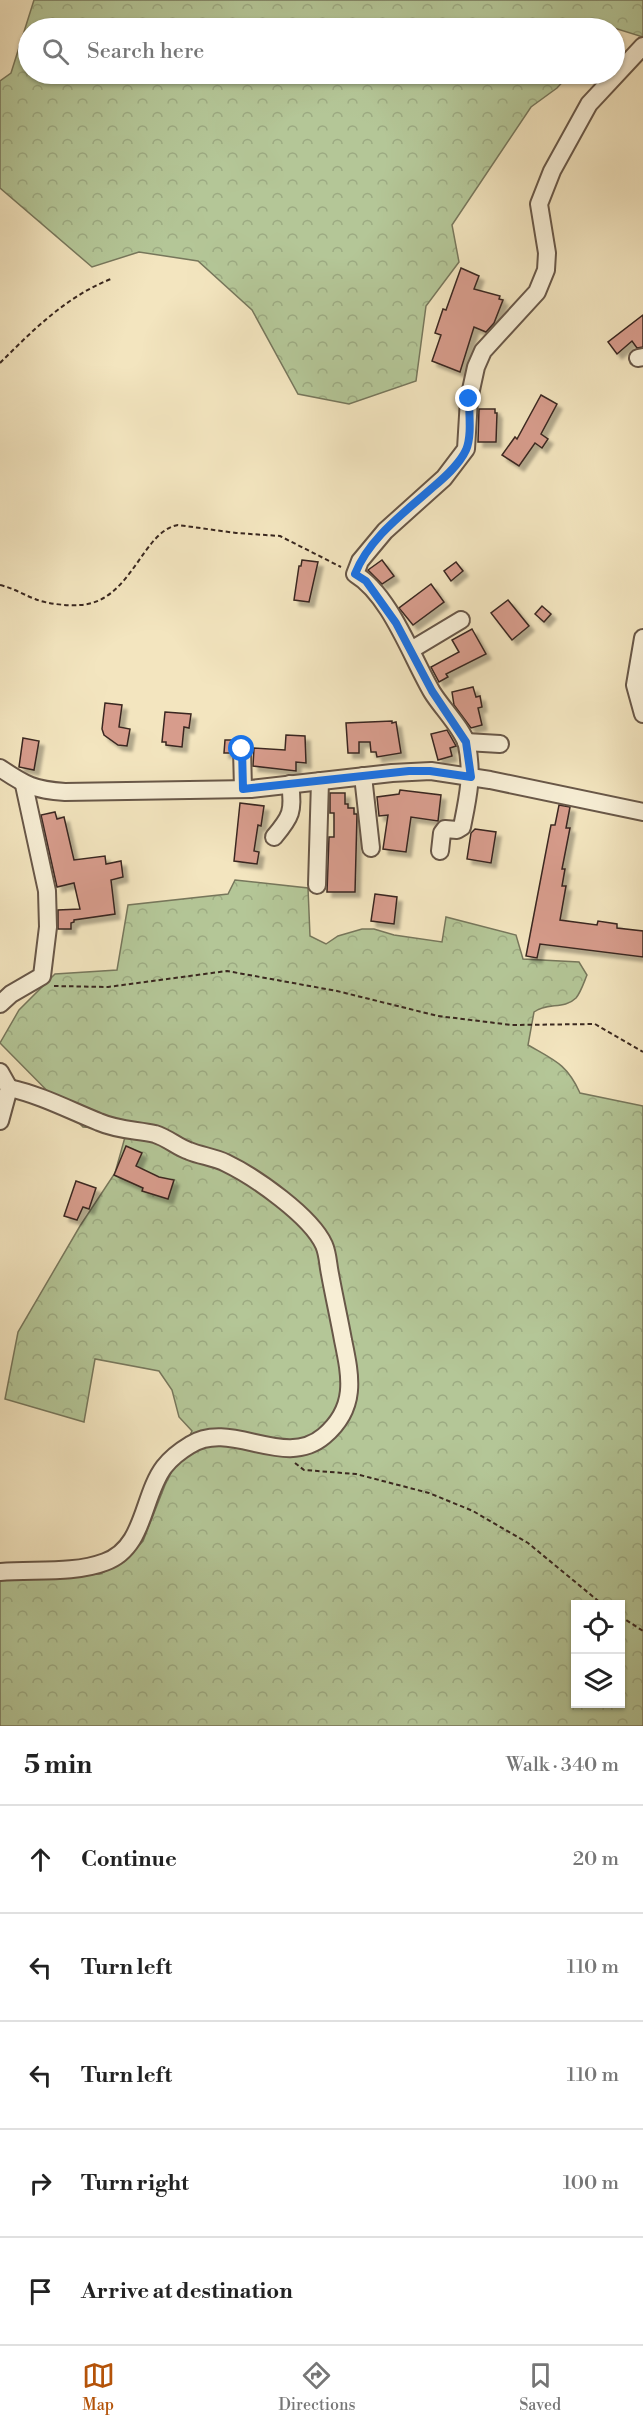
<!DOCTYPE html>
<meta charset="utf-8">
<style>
:root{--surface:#fff;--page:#f2f2f2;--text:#222;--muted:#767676;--line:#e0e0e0;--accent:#b45309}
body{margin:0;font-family:"Libre Bodoni",serif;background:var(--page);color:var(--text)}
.controls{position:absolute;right:18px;bottom:18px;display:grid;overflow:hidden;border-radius:0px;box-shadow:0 2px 4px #0004}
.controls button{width:54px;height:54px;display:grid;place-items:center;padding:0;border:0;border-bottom:2px solid var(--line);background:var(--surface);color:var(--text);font:30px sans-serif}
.stop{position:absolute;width:18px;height:18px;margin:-14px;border:4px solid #1a73e8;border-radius:50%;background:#fff}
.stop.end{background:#1a73e8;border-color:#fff;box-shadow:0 2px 6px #0008}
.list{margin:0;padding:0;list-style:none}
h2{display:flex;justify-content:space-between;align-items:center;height:78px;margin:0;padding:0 24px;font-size:26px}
h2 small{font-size:20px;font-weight:400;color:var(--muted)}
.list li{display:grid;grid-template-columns:39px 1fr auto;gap:18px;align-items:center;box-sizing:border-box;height:108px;padding:0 24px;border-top:2px solid var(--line)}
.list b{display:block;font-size:22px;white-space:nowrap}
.list em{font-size:20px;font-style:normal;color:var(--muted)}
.icon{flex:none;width:33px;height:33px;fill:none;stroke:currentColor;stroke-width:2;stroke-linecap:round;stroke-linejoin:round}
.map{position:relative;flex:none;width:643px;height:1726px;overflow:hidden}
.search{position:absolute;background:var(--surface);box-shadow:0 2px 4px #0004;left:18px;right:18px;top:18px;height:66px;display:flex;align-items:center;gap:15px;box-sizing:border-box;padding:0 21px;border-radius:33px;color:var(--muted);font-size:22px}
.sheet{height:618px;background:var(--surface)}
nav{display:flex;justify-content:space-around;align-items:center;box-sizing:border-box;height:84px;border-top:2px solid var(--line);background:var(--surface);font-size:16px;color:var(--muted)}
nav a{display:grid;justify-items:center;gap:3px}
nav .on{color:var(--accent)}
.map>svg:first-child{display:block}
</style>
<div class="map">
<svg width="643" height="1726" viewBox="0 0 643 1726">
<defs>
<pattern id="forest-crowns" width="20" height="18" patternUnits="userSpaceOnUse" patternTransform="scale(1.5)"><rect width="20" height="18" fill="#b4c697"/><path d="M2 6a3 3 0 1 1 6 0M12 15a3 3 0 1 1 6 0" fill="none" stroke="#9caa82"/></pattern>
<filter id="shadow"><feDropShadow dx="5" dy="5" stdDeviation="1.5" flood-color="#0004"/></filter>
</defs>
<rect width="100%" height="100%" fill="#f3e5bf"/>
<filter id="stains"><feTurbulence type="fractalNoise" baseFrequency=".00333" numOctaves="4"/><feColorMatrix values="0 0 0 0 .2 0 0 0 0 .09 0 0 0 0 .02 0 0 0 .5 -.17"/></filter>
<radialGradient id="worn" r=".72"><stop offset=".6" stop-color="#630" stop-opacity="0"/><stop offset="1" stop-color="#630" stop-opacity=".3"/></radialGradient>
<g fill="url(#forest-crowns)" stroke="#77775c" stroke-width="1.5" fill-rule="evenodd">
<path d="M34,0H643V37L611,27L28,28V74H570L557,88L531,107L452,225L459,262L426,306L416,381L349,404L298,394L252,310L198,261L139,252L92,267L0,188V81L11,73Z"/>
<path d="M235,880L308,888L310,936L326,944L338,936L362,929H374L394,935L442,942L446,917L516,935L523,959L579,962L587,975C584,982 581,992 576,998C564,1010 547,1002 534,1012L528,1045C554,1060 567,1064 580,1093L643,1106V1726H0V1579L100,1574L124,1562L143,1541L165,1485L192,1431L179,1417L172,1390L159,1371L95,1359L84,1422L5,1399L18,1332L80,1226L115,1173L127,1130L83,1127L0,1043L19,1010L55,974L117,970L128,905L228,894ZM576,1604H620V1704H576Z"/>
</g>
<g fill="#d79c8c" stroke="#3a2820" stroke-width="1.5" filter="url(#shadow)">
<path d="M461,268L479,276L474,289L500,296L499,299L503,300L494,323L486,332L474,327L460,372L432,361L441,335L435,333L443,309L446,310Z"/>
<path d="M643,315V347L637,348L632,341L617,354L608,342Z"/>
<path d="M541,395L557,404L541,434L548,439L542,448L535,443L519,466L502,455L515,437L517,439Z"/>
<path d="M479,409H495V413H497L496,442H478Z"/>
<path d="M302,560L318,562L309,602L294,600L299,566H301Z"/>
<path d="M382,560L394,576L382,584L368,570Z"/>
<path d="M456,562L463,571L451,581L444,571Z"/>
<path d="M431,584L444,602L413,625L399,608Z"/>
<path d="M508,600L529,626L512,640L491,613Z"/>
<path d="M542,606L551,614L544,622L535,614Z"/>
<path d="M472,629L486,654L446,674L448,677L439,682L431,667L459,652L452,640Z"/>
<path d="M473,687L476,697L480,696L482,707L478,708L482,725L471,728L454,705L452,692Z"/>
<path d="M105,703L122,705L119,727L130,729L127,746L118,745L104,735L102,729Z"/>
<path d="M165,712L191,714L189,728L184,727L182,747L166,745V742H162Z"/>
<path d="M392,721V723L396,722L401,753L377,757L376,752H371L370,742H359V753H348L346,723Z"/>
<path d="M447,730L456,746L450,748L452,756L438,760L431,734Z"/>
<path d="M286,735L305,736L306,763L296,762V771L253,766L254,748L285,750Z"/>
<path d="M23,738L39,741L34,770L19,767Z"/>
<path d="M225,740H236L233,745L232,753H224Z"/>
<path d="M400,790L441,795L438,821L411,817L406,852L383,849L388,815L379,816L377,797L399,794Z"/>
<path d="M330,793H345V804H348V808H354V814H357L355,892H327L329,837H334V813H330Z"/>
<path d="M240,803L264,806L261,826L258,825L254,851L259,852L257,864L234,861Z"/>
<path d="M559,805L570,807L566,828H570L562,869H565L562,886H566L560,920L597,925L598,921L617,924V928L643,931V957L540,944L537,958L526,956L551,825H555Z"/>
<path d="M55,812L57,819L64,817L74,860L105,856L106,864L121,861L123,877L111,880L115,914L74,920V922L71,923V929H58V910L80,909L74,883L57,887L41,815Z"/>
<path d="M475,829L496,832L491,863L467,859L471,833Z"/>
<path d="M375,894L397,897L394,924L371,921Z"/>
<path d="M126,1146L142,1153L136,1166L159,1177L174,1180L168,1199L142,1191L143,1188L114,1175Z"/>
<path d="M76,1181L96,1188L89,1209L83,1207L77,1220L64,1216Z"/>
</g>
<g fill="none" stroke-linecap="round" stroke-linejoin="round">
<g stroke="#685748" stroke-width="20">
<g id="street">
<path d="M638,358L643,357"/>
<path d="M643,638L635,685L643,714"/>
<path d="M411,650L461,620"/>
<path d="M466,742L500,744"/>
<path d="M242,749L243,789"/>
<path d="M0,768C25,785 34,790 65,792L251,789L392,773L431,771L490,780L643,812"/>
<path d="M363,776L371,848"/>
<path d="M274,837C291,817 294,811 290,784"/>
<path d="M440,851L442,833L445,829L457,830L462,827C468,797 473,776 467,745C463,729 441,707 432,692C411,656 390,595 355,574L360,561L385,531L444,478L466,449L469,399L476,367L483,351L537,292L546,270L547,253L539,204L552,171L589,104L643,46"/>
<path d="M317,885L320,781"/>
<path d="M0,1004L11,994L42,976L48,927L47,891L24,785"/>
<path d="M0,1072L9,1088L0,1121"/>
<path d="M0,1572C34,1569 73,1574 105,1562C145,1548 142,1496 164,1467C171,1458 180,1451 190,1445C231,1419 284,1470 324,1436C357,1408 351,1378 343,1340C339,1318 334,1296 330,1274C328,1265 328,1254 324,1245C311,1216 255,1177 226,1163C214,1157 201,1156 189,1151C177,1147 168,1138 155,1134C136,1130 117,1130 99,1122C69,1110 41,1095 9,1088"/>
</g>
</g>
<g stroke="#3a2820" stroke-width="2" stroke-dasharray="4.5 3" stroke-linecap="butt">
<path d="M0,363C33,330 67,296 111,279"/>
<path d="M0,585C13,588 22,594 35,599C47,604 68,606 81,605C132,601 142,531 178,525L236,533L280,536L341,567"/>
<path d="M54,986L108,987L227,971L337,991L438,1016L512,1025L595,1024L643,1052"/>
<path d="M295,1463L304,1470L356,1474L429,1493L473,1511L528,1543L602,1604"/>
<path d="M620,1616L643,1631"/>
</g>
<use href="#street" stroke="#f7eed5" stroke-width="16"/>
</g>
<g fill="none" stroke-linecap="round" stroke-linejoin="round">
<path stroke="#1a73e8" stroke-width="8" d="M242,749L243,789L409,771H430L471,777L466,742L432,691L396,623L366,581L355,574C369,538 404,513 432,488C444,478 459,465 466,450C472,436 469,415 469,399"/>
</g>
<rect width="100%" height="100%" filter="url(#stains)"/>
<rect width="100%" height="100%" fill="url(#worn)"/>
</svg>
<div class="controls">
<button><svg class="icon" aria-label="locate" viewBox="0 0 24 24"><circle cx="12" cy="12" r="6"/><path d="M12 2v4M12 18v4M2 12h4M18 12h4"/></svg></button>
<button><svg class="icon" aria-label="layers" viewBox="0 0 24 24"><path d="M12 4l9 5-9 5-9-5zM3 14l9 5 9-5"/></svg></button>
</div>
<div class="stop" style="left:242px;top:749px"></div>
<div class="stop end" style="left:469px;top:399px"></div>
<div class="search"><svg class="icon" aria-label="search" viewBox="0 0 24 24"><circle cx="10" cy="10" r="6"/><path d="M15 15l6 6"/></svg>Search here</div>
</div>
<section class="sheet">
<h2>5 min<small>Walk · 340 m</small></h2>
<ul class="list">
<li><svg class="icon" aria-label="ahead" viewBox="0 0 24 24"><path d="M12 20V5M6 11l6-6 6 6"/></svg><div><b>Continue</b></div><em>20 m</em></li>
<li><svg class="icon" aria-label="left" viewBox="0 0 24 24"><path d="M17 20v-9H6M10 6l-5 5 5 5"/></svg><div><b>Turn left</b></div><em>110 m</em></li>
<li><svg class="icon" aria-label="left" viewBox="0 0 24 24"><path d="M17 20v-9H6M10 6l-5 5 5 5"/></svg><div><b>Turn left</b></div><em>110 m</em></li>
<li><svg class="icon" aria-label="right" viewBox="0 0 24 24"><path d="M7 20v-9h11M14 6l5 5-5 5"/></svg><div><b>Turn right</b></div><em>100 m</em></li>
<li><svg class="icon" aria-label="arrive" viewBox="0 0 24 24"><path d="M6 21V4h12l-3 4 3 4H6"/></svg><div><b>Arrive at destination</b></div></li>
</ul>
</section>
<nav>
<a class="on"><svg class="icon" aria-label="map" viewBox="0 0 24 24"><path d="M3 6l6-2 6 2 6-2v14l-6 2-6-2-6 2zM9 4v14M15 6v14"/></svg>Map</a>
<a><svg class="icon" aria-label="directions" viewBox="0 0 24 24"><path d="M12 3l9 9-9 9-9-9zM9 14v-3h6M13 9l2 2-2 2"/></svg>Directions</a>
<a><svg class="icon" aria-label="saved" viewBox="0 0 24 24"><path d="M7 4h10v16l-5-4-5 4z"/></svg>Saved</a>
</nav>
